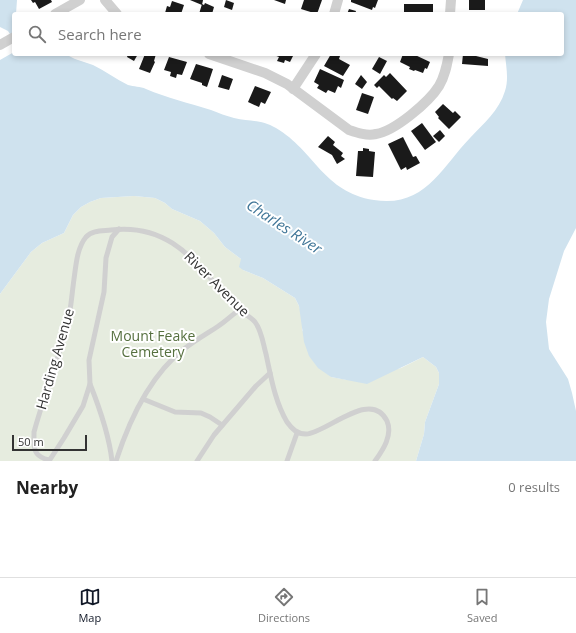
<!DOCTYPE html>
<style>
:root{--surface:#fff;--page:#f2f2f2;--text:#222;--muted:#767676;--line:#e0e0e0;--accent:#111827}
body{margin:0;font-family:"Open Sans",sans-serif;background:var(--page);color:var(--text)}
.scale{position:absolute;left:12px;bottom:10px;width:75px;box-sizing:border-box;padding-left:4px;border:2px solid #333;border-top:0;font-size:11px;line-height:14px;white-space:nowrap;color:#333;-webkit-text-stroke:3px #fff;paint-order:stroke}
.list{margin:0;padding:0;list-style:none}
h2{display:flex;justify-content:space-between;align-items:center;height:52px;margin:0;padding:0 16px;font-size:17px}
h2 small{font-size:13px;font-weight:400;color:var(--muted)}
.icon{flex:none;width:22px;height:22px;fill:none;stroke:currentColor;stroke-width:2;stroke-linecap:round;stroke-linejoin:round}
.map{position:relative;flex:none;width:576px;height:461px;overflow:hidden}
.search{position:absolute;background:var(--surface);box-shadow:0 2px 6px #0003;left:12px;right:12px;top:12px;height:44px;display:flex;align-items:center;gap:10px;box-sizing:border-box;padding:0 14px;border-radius:4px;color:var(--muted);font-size:15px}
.sheet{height:116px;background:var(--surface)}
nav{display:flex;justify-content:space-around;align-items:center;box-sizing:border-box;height:56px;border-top:1px solid var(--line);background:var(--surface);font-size:11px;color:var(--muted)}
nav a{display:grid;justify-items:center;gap:2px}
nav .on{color:var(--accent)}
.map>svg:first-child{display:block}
</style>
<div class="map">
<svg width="576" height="461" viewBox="0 0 576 461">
<rect width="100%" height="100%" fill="#fff"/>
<path fill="#e6ecdf" d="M134,196L155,198L165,203L172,209L200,221L214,233L225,247L241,259L243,270L263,278L295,298L299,306L302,315V330L331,377L348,380L401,368L423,357L436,367L439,373V384L425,422L424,434L416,461H0V294L31,252L42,243L64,233L73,215L81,207L90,202L101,198Z"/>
<g fill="#cfe2ee">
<path d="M0,0H17L16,14H14V40L8,31L0,27Z"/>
<path d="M523,0H576V228L564,251L549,299L546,322L549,349L568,379L572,393L576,411V461H416L424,434L425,422L439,384V373L436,367L423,357L367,384L331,377L318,368L309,356L304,342L299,306L295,298L263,278L243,270L239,267L241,259L225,247L214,233L200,221L172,209L165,203L155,198L134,196L101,198L90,202L81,207L73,215L64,233L42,243L31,252L0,294V60L14,52V54C25,54 37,54 48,54C53,54 59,53 64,54C69,55 73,59 78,60C83,62 88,63 93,65C105,71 116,79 128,85C134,87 140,86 146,89C167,98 189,103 211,110C219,113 226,116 234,118C250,122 261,119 276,128C315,151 323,192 374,200C425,208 441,168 470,138C483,124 499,111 505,91C509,79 506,66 505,54H562V14H517Z"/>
</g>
<g fill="#1a1a1a">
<path d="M31,0H51L52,2L39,9L35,2L33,3Z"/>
<path d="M190,0H203L202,5Z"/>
<path d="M226,0L234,3L232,10L224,7Z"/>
<path d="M274,0H286L285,4Z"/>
<path d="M304,0H322L317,14L301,9Z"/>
<path d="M351,0H378L375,8L373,7L372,10L351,2Z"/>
<rect x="469" y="0" width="16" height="10"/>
<path d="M172,1L184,5L181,14H168L165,13L167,6L170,7Z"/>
<path d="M205,3L214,7L212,14H199L202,4L204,5Z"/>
<rect x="404" y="4" width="29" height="10"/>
<path d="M349,9L356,11L355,14H347Z"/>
<path d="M128,54H138L134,61L127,57Z"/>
<path d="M145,54H156L154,61L155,62L150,73L139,69Z"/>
<path d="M271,54H294L290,62L285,60L284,63L277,61L279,57Z"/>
<path d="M331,54H336L340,56L339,59L350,65L343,76L324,66Z"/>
<path d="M403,54H413L430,62L427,69L425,68L423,73L415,70L414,71L409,69L410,67L400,62Z"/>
<path d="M463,54H476V56L488,59V66L462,64Z"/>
<path d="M169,57L187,62L182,75L177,74L176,78L170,76L171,72L164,70Z"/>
<path d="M379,57L387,61L380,74L372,69Z"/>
<path d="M196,64L213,69L207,87L202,85V83L190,79Z"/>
<path d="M320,69L344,80L341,88L338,86L335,93L328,90L326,93L317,88L319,85L314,82Z"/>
<path d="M390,73L407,91L397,101L393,98L392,99L379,86L377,88L374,85L384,75L386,77Z"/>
<path d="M222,75L233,79L229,90L218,87Z"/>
<path d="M361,75L367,82L362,89L355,84Z"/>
<path d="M255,86L271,92L265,104L261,102L259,107L248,102Z"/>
<path d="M362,93L374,97L368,114L356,110Z"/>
<path d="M443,104L453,113L455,111L461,117L449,129L438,118L439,117L435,112Z"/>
<path d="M422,123L436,142L425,150L411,131Z"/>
<path d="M440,130L445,136L439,142L433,136Z"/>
<path d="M328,136L335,142L333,145L343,153L341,156L345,159L337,164L332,155L318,147Z"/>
<path d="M403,137L413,157L416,156L420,163L407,170L406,167L401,170L388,144Z"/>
<path d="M363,148L369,149V151L375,152L373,177L356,176L358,151H363Z"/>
</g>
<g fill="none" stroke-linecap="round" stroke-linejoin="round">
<g stroke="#d0d0d0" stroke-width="5">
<path d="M90,384C100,409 109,434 112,461"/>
<path d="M143,399L175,412L201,413L210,417L222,425"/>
<path d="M49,460C32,456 34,447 34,432C44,395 59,359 68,322C71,308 72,293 74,279C76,265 77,248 86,237C92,230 103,231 111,230C170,223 195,262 230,300C233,303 236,307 239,310C244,314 251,317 255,322C262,331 263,344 266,354C271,377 275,402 287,422C292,429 297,434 306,434C327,433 371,388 387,421C393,435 383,450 375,461"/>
<path d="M49,461L64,438L83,406L90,384L89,360L104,292L106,258L112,237L119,229"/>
<path d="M116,461C129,421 149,376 184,349C194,341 206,334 217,327C225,322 232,315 239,310"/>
<path d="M197,461L214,435L256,386L270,373"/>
<path d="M287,461L297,433"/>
</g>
<g stroke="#d0d0d0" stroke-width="10">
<path d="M105,0L117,14"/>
<path d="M55,14L80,0"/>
<path d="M334,14L338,0"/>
<path d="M450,14L451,0"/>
<path d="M0,45L14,37"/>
<path d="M209,54L265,73L287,84L349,130C358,133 367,136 376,134C395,131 429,102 439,86C445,76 447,65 449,54"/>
<path d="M293,89L316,54"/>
</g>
</g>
<g text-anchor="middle" stroke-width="4" stroke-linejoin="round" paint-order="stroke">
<g font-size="14" fill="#333" stroke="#fff">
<text transform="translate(217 284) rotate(45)" y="5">River Avenue</text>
<text transform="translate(55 359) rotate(-74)" y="5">Harding Avenue</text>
</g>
<g font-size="14" fill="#56703f" stroke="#fff">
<text x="153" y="341">Mount Feake<tspan x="153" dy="16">Cemetery</tspan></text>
</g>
<g font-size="15" font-style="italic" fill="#3f7597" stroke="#fff">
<text transform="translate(284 227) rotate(33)" y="5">Charles River</text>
</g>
</g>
</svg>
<div class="scale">50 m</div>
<div class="search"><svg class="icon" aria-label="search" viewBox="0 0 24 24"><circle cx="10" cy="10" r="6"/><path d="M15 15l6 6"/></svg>Search here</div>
</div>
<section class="sheet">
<h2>Nearby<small>0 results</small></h2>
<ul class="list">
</ul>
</section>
<nav>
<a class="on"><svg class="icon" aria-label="map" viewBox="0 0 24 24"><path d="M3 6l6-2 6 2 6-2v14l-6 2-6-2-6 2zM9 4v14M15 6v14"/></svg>Map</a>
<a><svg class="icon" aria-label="directions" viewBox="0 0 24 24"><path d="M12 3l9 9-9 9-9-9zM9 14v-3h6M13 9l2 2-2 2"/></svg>Directions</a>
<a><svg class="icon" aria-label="saved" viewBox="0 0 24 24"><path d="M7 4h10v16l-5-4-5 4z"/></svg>Saved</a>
</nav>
